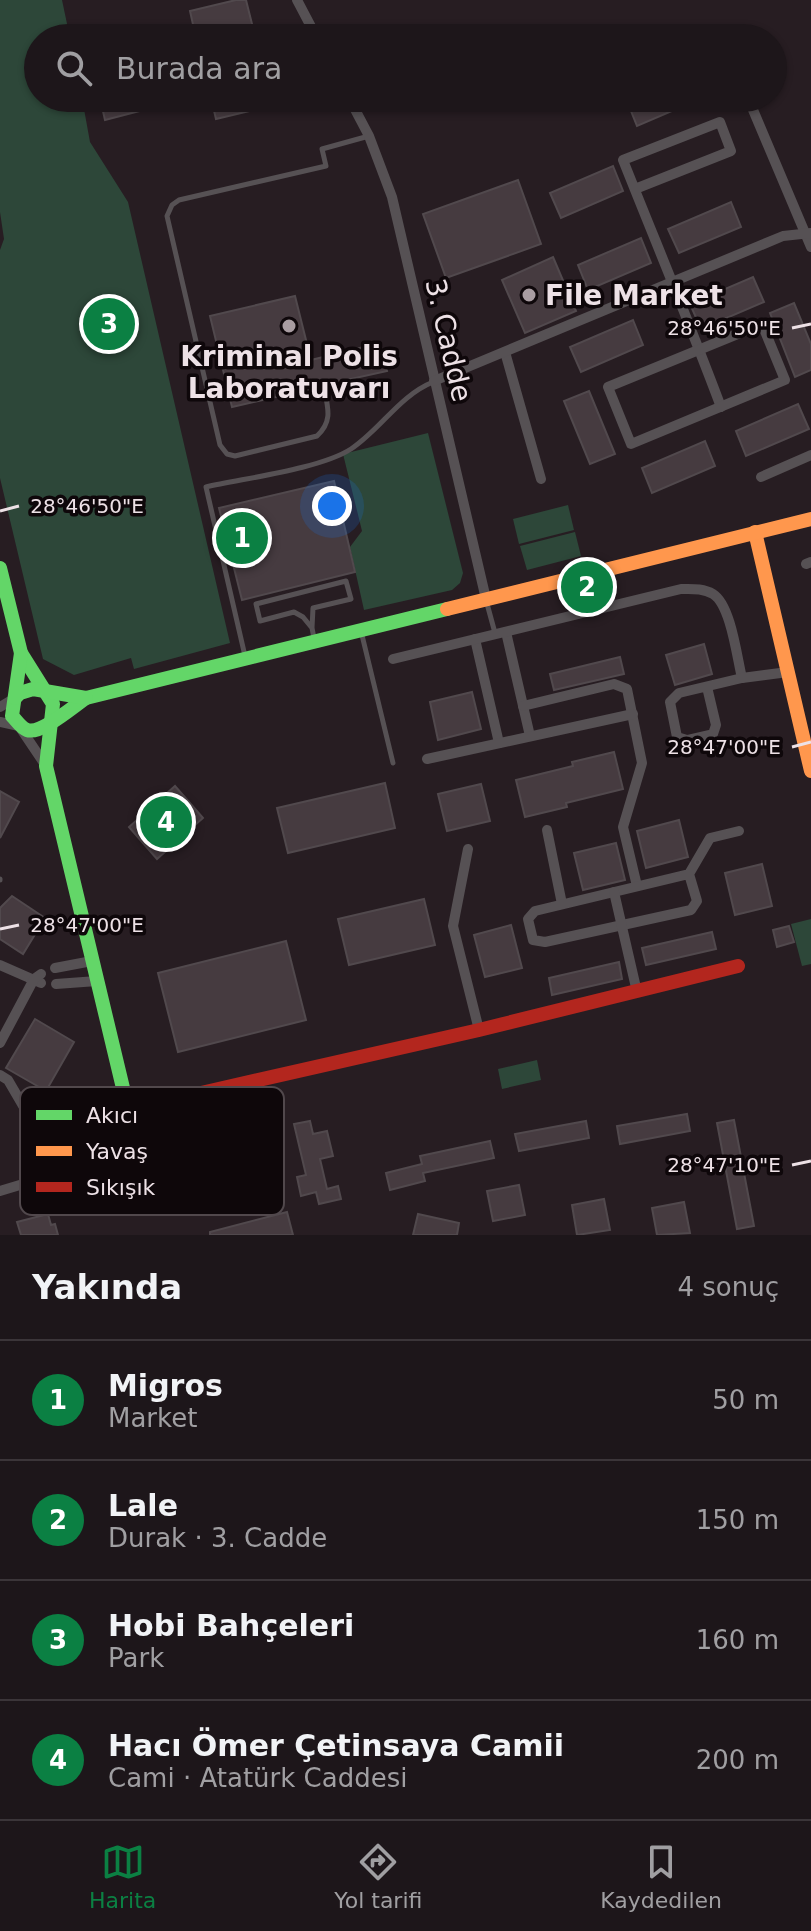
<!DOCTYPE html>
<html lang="tr">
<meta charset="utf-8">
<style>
:root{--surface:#1d161a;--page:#251f23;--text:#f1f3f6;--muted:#a09fa2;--line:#3b3539;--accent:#0b8043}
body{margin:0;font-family:"DejaVu Sans",sans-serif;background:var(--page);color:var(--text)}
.you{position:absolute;left:332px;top:506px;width:28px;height:28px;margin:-20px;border:6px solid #fff;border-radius:50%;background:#1a73e8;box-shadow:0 0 0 12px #1a73e833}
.badge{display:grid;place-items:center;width:52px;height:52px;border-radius:50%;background:var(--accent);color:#fff;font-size:26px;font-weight:700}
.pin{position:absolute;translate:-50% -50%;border:4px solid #fff;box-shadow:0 2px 8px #0006}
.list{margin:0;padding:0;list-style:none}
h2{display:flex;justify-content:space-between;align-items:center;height:104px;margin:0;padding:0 32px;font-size:34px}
h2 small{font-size:26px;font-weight:400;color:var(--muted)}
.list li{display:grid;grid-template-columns:52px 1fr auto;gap:24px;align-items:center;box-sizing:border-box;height:120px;padding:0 32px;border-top:2px solid var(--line)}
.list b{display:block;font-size:30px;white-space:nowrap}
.list p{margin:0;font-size:26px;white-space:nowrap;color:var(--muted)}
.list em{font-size:26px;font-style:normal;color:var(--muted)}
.icon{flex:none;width:44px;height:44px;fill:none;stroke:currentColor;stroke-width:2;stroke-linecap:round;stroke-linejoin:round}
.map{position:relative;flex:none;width:811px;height:1235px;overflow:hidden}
.search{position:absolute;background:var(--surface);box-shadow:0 2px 6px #0004;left:24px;right:24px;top:24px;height:88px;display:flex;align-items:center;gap:20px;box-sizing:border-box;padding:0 28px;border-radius:44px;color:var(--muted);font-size:30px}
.sheet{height:584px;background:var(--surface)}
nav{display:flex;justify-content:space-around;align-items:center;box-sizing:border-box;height:112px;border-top:2px solid var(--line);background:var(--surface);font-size:22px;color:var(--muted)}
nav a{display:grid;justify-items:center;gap:4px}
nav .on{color:var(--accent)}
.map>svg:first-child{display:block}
</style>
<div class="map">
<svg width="811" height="1235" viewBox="0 0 811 1235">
<rect width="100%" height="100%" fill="#271d22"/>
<g fill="#2d4739">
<path d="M0,0H62L70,38H38V98H82L90,142L128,202L230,643L134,669L131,658L74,675L43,659L0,478V250L4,239L0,212Z"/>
<path d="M428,433L463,573L460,583L452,590L364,610L350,547L362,531L343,454Z"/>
<path d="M568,505L574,530L519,544L513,519Z"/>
<path d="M575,532L581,556L527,570L520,546Z"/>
<path d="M811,919V964L802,966L791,924Z"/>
<path d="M537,1060L541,1080L502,1089L498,1069Z"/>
</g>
<g fill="#463b40" stroke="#51494d" stroke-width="2">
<path d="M236,0H246L254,32L239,38H196L190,11Z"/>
<path d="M100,98H152L155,107L105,120Z"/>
<path d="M211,98H286L287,102L216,119Z"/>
<path d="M634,98H702L637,126L627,101Z"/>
<path d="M613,166L623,191L561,218L550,193Z"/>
<path d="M518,180L541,244L446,278L423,214Z"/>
<path d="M731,202L741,227L679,253L668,229Z"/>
<path d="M641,238L651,263L588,290L578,265Z"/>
<path d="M553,257L576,311L525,333L502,280Z"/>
<path d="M753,277L764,302L701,329L690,304Z"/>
<path d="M295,296L311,360L380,343L387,371L328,384L322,383L319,387L232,407L210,316Z"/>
<path d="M794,303L811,344V370L795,377L770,313Z"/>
<path d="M633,320L643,345L581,372L570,347Z"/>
<path d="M589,391L615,454L590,464L564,401Z"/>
<path d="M798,404L809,429L746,456L736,431Z"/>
<path d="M705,441L715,466L652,493L642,468Z"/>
<path d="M334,481L355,572L242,600L219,508Z"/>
<path d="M704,644L712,674L675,685L666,655Z"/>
<path d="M620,657L624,674L554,690L550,674Z"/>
<path d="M472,692L481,729L438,740L430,702Z"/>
<path d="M614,752L623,789L566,803L567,807L525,817L516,780L573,766L572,762Z"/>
<path d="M385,783L395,828L288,853L277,808Z"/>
<path d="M481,784L490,821L447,831L438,794Z"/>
<path d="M175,786L203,818L157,859L129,827Z"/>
<path d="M0,791L19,802L0,838Z"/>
<path d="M679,820L688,857L646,868L637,831Z"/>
<path d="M616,843L625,880L583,890L574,853Z"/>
<path d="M762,864L772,906L735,915L725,873Z"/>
<path d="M12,896L45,918L23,954L0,939V908Z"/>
<path d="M424,899L435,945L349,965L338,919Z"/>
<path d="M511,925L522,968L485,977L474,935Z"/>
<path d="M789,926L794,942L777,947L773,930Z"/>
<path d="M712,932L716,949L646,965L642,948Z"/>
<path d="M286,941L306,1020L178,1052L158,973Z"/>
<path d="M619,962L622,979L552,995L549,978Z"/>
<path d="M35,1019L74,1042L46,1091L6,1068Z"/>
<path d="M687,1114L690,1131L620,1144L617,1126Z"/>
<path d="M734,1120L754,1226L737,1229L717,1123Z"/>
<path d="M310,1121L313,1134L327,1131L333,1156L320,1159L327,1189L338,1186L341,1199L319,1204L316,1192L301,1196L297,1177L306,1175L294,1124Z"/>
<path d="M586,1121L589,1138L519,1151L515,1134Z"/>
<path d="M490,1141L494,1158L423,1173L425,1181L390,1190L386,1173L422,1164L420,1156Z"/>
<path d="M519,1185L525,1215L493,1221L487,1191Z"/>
<path d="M604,1199L610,1230L577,1235L572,1205Z"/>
<path d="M684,1202L690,1233L657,1235L652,1208Z"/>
<path d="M287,1212L293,1235H210V1232Z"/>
<path d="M48,1214L51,1225L55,1224L58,1235H21L17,1222Z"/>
<path d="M418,1214L459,1223L457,1235H413Z"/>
</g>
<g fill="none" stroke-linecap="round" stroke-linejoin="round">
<g stroke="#565154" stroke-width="5">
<path d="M324,388C328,408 333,421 317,436L235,456L227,454L220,445L167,216L172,205L179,200L326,166L322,149L369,136"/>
<path d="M486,600L495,633"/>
<path d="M312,628L303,617L294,612L260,621L256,604L346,581L351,599L313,608L312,628L314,638"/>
<path d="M361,631L393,763"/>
<path d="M245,656L206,487C245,478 320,469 351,449C381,429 399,396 433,382"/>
<path d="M0,879V880"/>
</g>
<g stroke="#565154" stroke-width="10">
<path d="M297,0L317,38"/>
<path d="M349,98L369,136L392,197L486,599"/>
<path d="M748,98L811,247"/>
<path d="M635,189L731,151L720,122L623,160C656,243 690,324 721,407"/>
<path d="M762,324L785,380L631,444L608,387Z"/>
<path d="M505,352L541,479"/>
<path d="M434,381L783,236L811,233"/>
<path d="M761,477L811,455"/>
<path d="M806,564L811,562"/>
<path d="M506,632L530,736"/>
<path d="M475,639L499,743"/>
<path d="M393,659L681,589C692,589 703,588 713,594C731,605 737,658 742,678"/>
<path d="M707,687L716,725L713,734L687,740L677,737L670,702L679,693L742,678L788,672"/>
<path d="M523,706L614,684L627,689L642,763L623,827L637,886"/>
<path d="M0,707L15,698"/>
<path d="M0,722L19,726L46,766"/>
<path d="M427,759L633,714"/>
<path d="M547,830L562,904"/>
<path d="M468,849L453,926L479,1030"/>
<path d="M689,874L697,901L691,910L545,942L533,940L528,919L535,911L689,874L710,838L739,831"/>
<path d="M614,892L637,992"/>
<path d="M0,965L41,983"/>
<path d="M55,968L92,961"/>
<path d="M56,984L97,981"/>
<path d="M0,1043L34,979L41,974"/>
<path d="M0,1075L8,1080L29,1116"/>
<path d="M0,1191L83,1166"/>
</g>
<g stroke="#63d668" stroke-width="14">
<path d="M0,568L21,653L53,704L46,766L128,1109L201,1093"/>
<path d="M21,653L12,716C16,720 21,728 27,730C41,735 74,706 86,698L447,609"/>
<path d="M15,698L20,693L33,689L86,698"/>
</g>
<g stroke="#ff974d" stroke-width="14">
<path d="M755,532L811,771"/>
<path d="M447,609L811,519"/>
</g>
<path stroke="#b3261e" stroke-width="14" d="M201,1093L479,1030L738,966"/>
</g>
<path fill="none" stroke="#ede1e6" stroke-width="3" d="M792,328L811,324M0,511L19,506M792,747L811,742M0,929L19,925M792,1165L811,1161"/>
<g fill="#a89ca1" stroke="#0e070a" stroke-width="3">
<circle cx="529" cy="295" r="8"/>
<circle cx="289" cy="326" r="8"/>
</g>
<g text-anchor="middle" stroke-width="7" stroke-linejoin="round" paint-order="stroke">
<g font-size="28" font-weight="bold" fill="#ede1e6" stroke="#0e070a" text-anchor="start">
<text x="545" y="305">File Market</text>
<text x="289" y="366" text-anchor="middle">Kriminal Polis<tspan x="289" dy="32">Laboratuvarı</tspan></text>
</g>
<g font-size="28" fill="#ede1e6" stroke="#0e070a">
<text transform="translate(449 340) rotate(77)" y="10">3. Cadde</text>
</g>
</g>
<rect x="20" y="1087" width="264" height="128" rx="12" fill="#0e070a" stroke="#51484c" stroke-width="2"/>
<rect x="36" y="1110" width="36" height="10" fill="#63d668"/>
<rect x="36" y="1146" width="36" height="10" fill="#ff974d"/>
<rect x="36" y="1182" width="36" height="10" fill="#b3261e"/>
<g font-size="22" fill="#ede1e6">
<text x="86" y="1123">Akıcı</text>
<text x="86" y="1159">Yavaş</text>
<text x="86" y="1195">Sıkışık</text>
</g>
<g font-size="20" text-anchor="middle" fill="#ede1e6" stroke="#0e070a" stroke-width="7" stroke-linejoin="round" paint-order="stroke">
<text x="724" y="335">28°46'50"E</text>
<text x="87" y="513">28°46'50"E</text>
<text x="724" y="754">28°47'00"E</text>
<text x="87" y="932">28°47'00"E</text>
<text x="724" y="1172">28°47'10"E</text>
</g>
</svg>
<div class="you"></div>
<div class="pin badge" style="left:242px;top:538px">1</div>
<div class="pin badge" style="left:587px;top:587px">2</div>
<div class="pin badge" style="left:109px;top:324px">3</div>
<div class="pin badge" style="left:166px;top:822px">4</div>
<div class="search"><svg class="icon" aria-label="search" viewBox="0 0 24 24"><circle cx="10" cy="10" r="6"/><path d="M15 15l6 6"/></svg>Burada ara</div>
</div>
<section class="sheet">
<h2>Yakında<small>4 sonuç</small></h2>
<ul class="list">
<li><span class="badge">1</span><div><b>Migros</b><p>Market</p></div><em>50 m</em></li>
<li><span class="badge">2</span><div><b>Lale</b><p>Durak · 3. Cadde</p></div><em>150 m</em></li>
<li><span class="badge">3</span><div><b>Hobi Bahçeleri</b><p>Park</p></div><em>160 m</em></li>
<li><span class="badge">4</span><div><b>Hacı Ömer Çetinsaya Camii</b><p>Cami · Atatürk Caddesi</p></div><em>200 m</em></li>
</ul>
</section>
<nav>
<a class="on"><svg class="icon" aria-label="map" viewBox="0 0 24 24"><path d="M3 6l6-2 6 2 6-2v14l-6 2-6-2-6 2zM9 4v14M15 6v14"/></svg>Harita</a>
<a><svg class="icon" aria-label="directions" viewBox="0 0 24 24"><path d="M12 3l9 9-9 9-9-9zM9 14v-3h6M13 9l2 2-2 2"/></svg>Yol tarifi</a>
<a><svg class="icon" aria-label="saved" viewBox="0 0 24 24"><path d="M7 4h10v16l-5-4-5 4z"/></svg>Kaydedilen</a>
</nav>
